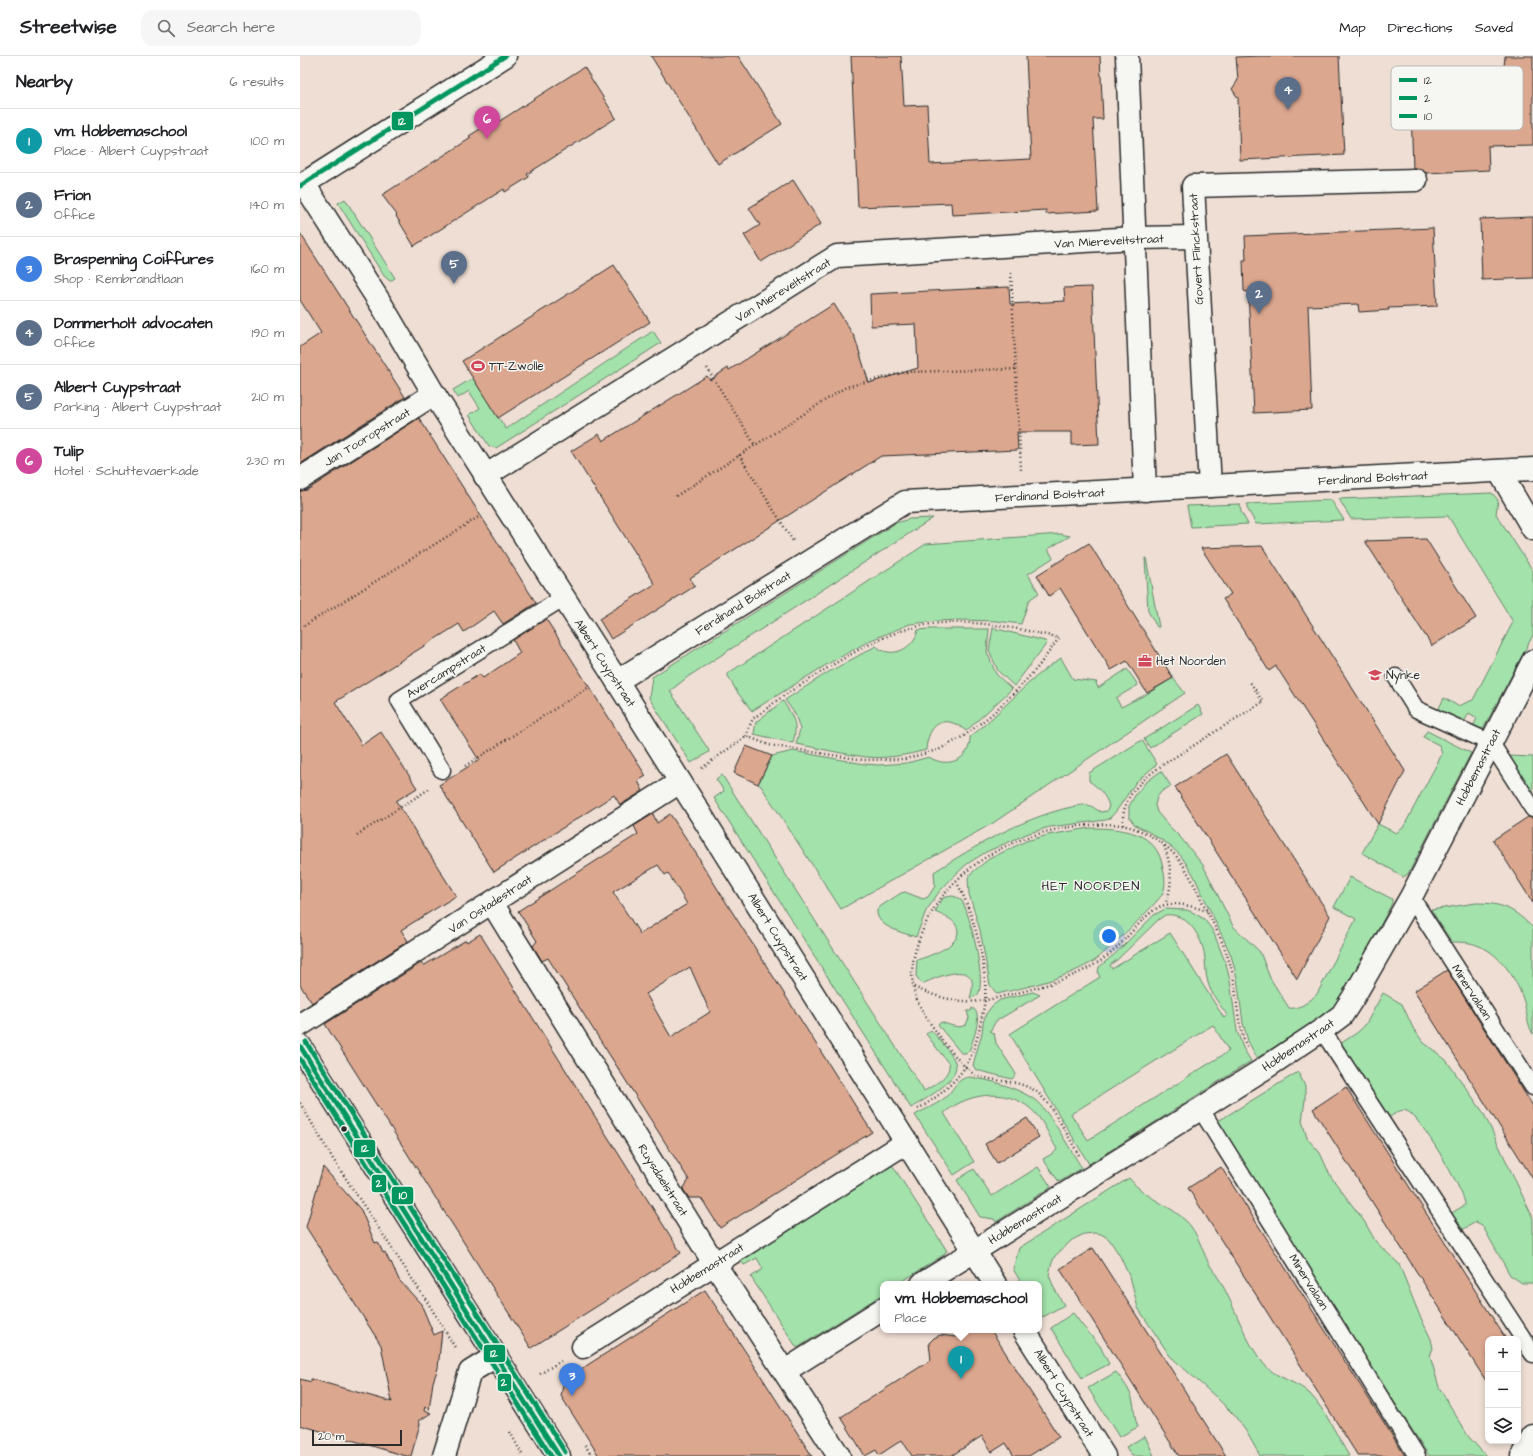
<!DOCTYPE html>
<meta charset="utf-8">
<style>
:root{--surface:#fff;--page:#f6f6f6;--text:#202124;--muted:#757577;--line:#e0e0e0;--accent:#d1495b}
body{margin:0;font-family:"Architects Daughter",sans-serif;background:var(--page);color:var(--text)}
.controls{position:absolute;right:12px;bottom:12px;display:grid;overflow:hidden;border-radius:8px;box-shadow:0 2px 6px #0003}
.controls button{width:36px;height:36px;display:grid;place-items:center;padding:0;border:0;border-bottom:1px solid var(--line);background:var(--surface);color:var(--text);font:20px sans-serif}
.scale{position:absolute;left:12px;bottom:10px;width:90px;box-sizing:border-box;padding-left:4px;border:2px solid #2b2b2b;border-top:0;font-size:11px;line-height:14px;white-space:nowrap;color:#2b2b2b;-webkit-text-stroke:3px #f6f6f2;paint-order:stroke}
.you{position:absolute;left:809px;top:880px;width:14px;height:14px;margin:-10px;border:3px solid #fff;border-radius:50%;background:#1a73e8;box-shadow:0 0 0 6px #1a73e833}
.badge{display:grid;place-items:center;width:26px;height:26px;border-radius:50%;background:var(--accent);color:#fff;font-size:13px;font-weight:700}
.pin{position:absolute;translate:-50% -33px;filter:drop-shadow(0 1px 2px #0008)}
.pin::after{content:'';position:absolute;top:21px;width:14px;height:12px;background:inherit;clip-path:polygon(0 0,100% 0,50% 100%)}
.popup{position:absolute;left:580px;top:1225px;width:162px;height:52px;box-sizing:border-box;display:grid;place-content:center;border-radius:8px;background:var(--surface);filter:drop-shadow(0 1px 3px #0005);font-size:13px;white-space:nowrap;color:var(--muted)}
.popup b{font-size:15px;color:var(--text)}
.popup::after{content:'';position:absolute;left:50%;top:100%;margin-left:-8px;border:8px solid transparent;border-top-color:var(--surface)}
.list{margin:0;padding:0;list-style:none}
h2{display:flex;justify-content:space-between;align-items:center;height:52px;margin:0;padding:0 16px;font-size:17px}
h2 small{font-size:13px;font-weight:400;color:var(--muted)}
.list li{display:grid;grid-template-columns:26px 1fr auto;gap:12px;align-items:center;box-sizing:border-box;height:64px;padding:0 16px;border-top:1px solid var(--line)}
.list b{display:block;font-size:15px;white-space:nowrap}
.list p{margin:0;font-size:13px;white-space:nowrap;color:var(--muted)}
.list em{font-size:13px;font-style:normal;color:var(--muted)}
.icon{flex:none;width:22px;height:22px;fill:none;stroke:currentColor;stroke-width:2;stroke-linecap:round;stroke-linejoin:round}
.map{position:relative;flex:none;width:1233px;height:1400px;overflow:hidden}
header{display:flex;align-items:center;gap:24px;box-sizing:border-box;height:56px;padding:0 20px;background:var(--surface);border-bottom:1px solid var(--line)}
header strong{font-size:19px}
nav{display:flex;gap:22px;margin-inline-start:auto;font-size:14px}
.search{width:280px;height:36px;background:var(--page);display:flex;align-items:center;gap:10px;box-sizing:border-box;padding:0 14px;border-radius:12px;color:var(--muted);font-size:15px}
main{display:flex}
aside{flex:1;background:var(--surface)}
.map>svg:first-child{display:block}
</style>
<header>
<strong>Streetwise</strong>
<div class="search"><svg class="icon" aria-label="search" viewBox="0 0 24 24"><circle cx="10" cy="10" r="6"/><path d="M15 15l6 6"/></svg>Search here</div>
<nav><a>Map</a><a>Directions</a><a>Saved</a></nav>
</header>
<main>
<aside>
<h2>Nearby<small>6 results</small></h2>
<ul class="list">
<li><span class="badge" style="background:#0f9aa8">1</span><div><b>vm. Hobbemaschool</b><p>Place · Albert Cuypstraat</p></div><em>100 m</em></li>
<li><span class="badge" style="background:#5c6f8a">2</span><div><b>Frion</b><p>Office</p></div><em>140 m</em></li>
<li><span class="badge" style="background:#3f7fe0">3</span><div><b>Braspenning Coiffures</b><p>Shop · Rembrandtlaan</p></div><em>160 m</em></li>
<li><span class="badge" style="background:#5c6f8a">4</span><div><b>Dommerholt advocaten</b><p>Office</p></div><em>190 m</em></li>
<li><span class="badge" style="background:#5c6f8a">5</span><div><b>Albert Cuypstraat</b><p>Parking · Albert Cuypstraat</p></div><em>210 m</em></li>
<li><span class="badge" style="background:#d1479c">6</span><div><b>Tulip</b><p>Hotel · Schuttevaerkade</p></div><em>230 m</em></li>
</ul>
</aside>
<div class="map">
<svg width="1233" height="1400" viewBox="0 0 1233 1400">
<rect width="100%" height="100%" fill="#eeded4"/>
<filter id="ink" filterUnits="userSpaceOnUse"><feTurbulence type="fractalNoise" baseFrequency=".025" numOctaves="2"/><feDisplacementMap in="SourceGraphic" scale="8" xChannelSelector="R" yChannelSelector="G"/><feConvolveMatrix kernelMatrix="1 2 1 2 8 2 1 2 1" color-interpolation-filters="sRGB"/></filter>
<g filter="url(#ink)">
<g fill="#a3e2ab" stroke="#67866b" fill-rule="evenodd">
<path d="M45,143L95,222L90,225L84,220L38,147Z"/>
<path d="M353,275L361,287L196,392L189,390L169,359L180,352L169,335L158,342L153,334L173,322L206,373Z"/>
<path d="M1192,437L1198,444L1196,458L1233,515V579L1182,675L1173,671L1177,662L1169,657L1164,666L1138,654L1144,642L1158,650L1173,644L1213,566L1148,460L1051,463L1039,443Z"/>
<path d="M1031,444L1044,464L956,468L947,452V448Z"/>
<path d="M940,448L941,456L948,468L891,471L887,450Z"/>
<path d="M633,462L389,620L370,635L408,693L409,696L391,707L349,642L352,621L596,467L609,463Z"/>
<path d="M760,478L770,480L748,493L753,502L728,518L739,537L729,544L721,568L696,565L660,564L637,565L610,568L571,584L526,609L452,655L437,636L427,618L626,488Z"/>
<path d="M845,502H846L859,571H857L848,555Z"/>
<path d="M693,572L745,585L747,587L714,630L698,615L689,594Z"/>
<path d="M629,573H689L687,596L696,618L712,633L666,675C644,656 628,668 626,694C607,699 586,703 566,701C542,698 519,692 496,688L500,673L495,658L485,644L527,617L576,590C591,604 614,593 618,574Z"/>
<path d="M761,602L773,623L797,626L796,627L798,632L827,613L838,629L816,642L821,651L847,638L873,622L885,637L693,767L541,853L461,730L458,728L472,700L493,695L564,708L578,709L607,707L629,701C647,713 671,704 670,681C702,656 728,623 761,602Z"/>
<path d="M483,645C494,663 498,667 493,687L454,678L456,666Z"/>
<path d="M898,649L903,658L850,692L844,683Z"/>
<path d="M1127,675L1171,697L1108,818L1103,821L1094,816V815L1062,797L1078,768L1096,777L1103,772L1142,698L1139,689L1123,681Z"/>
<path d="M842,684L857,708L836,726L817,754L811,761L806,764L750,771L729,777L686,796L667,808L654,820L639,836L626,855L616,881C604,877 575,871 577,854L581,850L601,837L605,836L623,843L628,841L635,830L634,816C675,790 719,764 767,752C773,751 781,748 788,749C793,750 796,754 801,756L807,755L809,750C806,739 798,731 789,725V717Z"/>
<path d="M1207,700L1233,701V740Z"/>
<path d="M861,715L871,730L862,735L857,741L855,749L857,756L868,769L881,782L903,809L933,870L960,896L970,922L989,952C999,954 1010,945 1017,938L1056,863L1034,851L1050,821L1092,843V847L1045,938L1033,953L957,1002L948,985L943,967L937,922L931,899L893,818L881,800L868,788L847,775L835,769L829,761V750L836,738L845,727Z"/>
<path d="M422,719L624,1035C633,1030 651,1020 649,1008L626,978L631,974C638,982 651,996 655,1006C662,1024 623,1044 611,1052L414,742L424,735L416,723Z"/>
<path d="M790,772C822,772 858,775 863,813C865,821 866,829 863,837C859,846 804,898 794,905C764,923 731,930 697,938L690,929L680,874L669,838L668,822L670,818L689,803L726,785L748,779Z"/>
<path d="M651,840C655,840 659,842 662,845C670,858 685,921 679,936C678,940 674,941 670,942C683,902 641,919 622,928L616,920L617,904C629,900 667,888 656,869C652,862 641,859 635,856L643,842Z"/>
<path d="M1176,847C1203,847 1214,853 1233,872V978C1227,968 1227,957 1224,946C1218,925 1201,898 1179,890C1171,886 1161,886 1152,886L1131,854Z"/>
<path d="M865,853L887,854L894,857L904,863L913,875L926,908L930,925L937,975L943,992L951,1005L789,1108L710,978L800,921L798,917L799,911L816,897L854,859ZM865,859C886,856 900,878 904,896C906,906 905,917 908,927C911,938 921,950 927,959L924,962L870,877L812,913L810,909L817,904L858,864ZM913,969L929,995L788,1084L771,1058Z"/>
<path d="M733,936L740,939L696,965L690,975L694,977L696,987L716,1018L712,1023L676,1014L673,1009L682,977L683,967L686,958L692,950L700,944Z"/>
<path d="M1083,937L1102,948L1113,972L1123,986L1146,1004L1183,1056L1233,1162V1227H1222L1210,1219L1182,1169L1176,1166L1160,1175L1150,1158L1165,1149V1147C1162,1132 1120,1060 1107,1055C1100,1052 1094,1059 1088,1062L1040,988L1058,976L1066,968Z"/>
<path d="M672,952C684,957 673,983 670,993L666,997H661L638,969L641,966C650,969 658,973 666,969L669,962L667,955H671Z"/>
<path d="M998,1016L1005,1030V1044L1002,1065L1007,1082L1020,1097L1031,1121L1064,1165L1076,1186L1099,1208L1119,1258L1131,1283L1133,1292L1130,1300L1139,1331L1168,1380L1186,1400H1129L915,1067Z"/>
<path d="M669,1021C691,1024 716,1031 735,1044C751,1057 770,1094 782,1112L759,1126L743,1103L755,1096L757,1093C750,1082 745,1068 736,1058C712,1031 670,1035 644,1057L674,1106L654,1119L615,1059C625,1053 639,1048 648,1039C654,1032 658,1022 669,1021Z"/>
<path d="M591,1107L647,1195L645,1196V1198L598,1228H583V1238L497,1292L451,1221L463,1213L457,1202L444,1209L439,1202Z"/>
<path d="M738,1111L751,1131L696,1166L694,1163L680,1161L657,1124L674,1113L692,1140Z"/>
<path d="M829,1122C846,1144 870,1148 887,1166C897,1176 902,1193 908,1206C913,1215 920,1223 924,1232C937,1257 945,1284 963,1307C974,1322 999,1326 1010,1338C1026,1355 1037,1380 1049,1400H960L946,1375L934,1359L917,1342L870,1300L838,1252L831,1224L820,1200L809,1183L801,1178L795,1177L784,1178L772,1184L755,1200L751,1209L749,1219L754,1232L764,1249L743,1261L739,1254V1228H722L713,1213L719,1192Z"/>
<path d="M773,1257L782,1269L800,1290L809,1308L782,1322L751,1272Z"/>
<path d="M816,1316C823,1325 831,1335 833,1346C835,1355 834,1362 838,1371L819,1381L788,1332Z"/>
<path d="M845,1380L854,1400H832L826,1391Z"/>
</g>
<g fill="#dba78f" stroke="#2b2b2b" fill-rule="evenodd">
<path d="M351,0H438L482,68L418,108Z"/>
<path d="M551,0H601L604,50L627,49L630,108L731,103L726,0H800L803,63H793L798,155L746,158V154L652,159L651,147L558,151Z"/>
<path d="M960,0H1039L1044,99L940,104L938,42L932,33L938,24L936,1Z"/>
<path d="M1205,0H1233V89L1188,90L1189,114L1126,117L1122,113L1113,112L1110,26L1203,22Z"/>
<path d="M284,11L316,62L227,118L229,121L205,136L204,133L114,190L96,160L97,159L82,139L171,82L169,80L193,65L195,68Z"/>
<path d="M493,124L521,168L461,206L444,179L460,169L449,152Z"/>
<path d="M1233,161V222L1182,224L1180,163Z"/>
<path d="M1133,172L1137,250L1088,252L1089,254L1059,256L1058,248L1008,250L1012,354L954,357L948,236L944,235L943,204H946L945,180Z"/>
<path d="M0,177L105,341L0,408V291L21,277L0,244Z"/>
<path d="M314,209L350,266L198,362L162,305Z"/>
<path d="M709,231L710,248L765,245L764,232L792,231L799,388L772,389V376H717L718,394L581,400L390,522L395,530L311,583L299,563L355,528L271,395L299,378L303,385L407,320L410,324L428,312L429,314L534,248L555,282L569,327L618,312L616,268L571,270L570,238Z"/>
<path d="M119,362L236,547L203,568L194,555L164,576L159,568L35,646L62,689L81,676L117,732L96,745L156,840L101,874L108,885L12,947L0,929V435L7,434Z"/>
<path d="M1126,483L1176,562L1132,590L1065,485Z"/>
<path d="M789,487L873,622L847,637L827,605L811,614L760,532L749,540L737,519Z"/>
<path d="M962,490L1105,715L1078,768L976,610L969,615L957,596L923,543L931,538L901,492Z"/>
<path d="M246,563L346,720L338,725L343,735L320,749L314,739L194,816L139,729L179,704L140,643L180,618L183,622L220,597L213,584Z"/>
<path d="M446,690L472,700L458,728L434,717Z"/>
<path d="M926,698L1030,860L997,923L875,731Z"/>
<path d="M353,758L357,767L370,758L401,805H400L436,862L572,1076L420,1172L401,1142H389L383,1133L389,1124L248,902L242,905L233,890L237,885L218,855L338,778L334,770ZM358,809L365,819L368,817L387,848L340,878L313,836ZM390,911L410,956L371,981L346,938Z"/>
<path d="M1228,761L1233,762V847L1193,784Z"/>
<path d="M180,878L381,1197L231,1292L25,968L121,907L123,910L166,884L167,886Z"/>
<path d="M1147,914L1233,1050V1123L1114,935Z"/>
<path d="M1046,1031L1206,1283H1188V1328L1013,1053Z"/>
<path d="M727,1062L739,1081L697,1107L685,1088Z"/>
<path d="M23,1111L61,1154L75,1187L78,1186L83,1197L85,1196L90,1207L91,1206L99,1224L121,1248L134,1279L142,1275L138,1312L133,1326L129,1354L125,1350L124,1355L131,1357L119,1365L120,1368L111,1400H106L0,1369V1323L11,1326V1323L92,1346L81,1289L6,1171Z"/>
<path d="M921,1111L1076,1354L1105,1400H1058L965,1253L888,1132Z"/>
<path d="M793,1192L871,1313L926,1400H879L817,1303L760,1213Z"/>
<path d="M405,1234L447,1298L512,1400H299L273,1359L261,1340L264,1324Z"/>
<path d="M668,1274H691L759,1381L729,1400H714L706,1387L692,1396L682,1380L651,1400H612L602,1384L579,1399L576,1394L565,1400L541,1361L631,1304L629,1287L634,1282L640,1279L656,1281Z"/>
</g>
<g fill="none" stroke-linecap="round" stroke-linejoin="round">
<g stroke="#2b2b2b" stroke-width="19">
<g id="service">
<path d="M1096,621L1116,653L1191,687L1233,753"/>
<path d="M142,714L99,644L263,542"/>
<path d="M1111,841L1233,1031"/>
<path d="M1022,974L1233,1298"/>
<path d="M900,1052L1117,1400"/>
</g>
</g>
<g stroke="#2b2b2b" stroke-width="25">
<g id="minor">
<path d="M827,0L845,434"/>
<path d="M4,128L81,248L134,338L317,625L695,1228"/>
<path d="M1199,415L1233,473"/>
<path d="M185,420L537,200L835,182L895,181"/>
<path d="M0,423L134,338"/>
<path d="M910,430L893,130L1116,124"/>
<path d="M317,625L605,446L1233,413"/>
<path d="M192,847L414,1207L539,1400"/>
<path d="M0,969L380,726"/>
<path d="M622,1228L962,1014L1022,974L1042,959L1053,942L1111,841L1233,605"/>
<path d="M724,1274L804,1400"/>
<path d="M283,1291L607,1086"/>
<path d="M485,1315L583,1253"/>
<path d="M144,1400L170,1316L196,1300"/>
<path d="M1222,1400L1233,1380"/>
</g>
</g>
<g stroke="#2b2b2b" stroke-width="25">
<path id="tertiary" d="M0,990L259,1400"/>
</g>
<g stroke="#2b2b2b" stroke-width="25">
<path id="secondary" d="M0,130L205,0"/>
</g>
<g stroke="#2b2b2b" stroke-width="2.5" stroke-dasharray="1 3" stroke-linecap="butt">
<path d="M711,217L721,414"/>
<path d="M407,312L455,389"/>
<path d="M439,399L493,485"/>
<path d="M376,440L546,331L605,316L716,313"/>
<path d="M4,570L180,460"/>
<path d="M165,710L289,631"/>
<path d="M402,712L446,680L469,689L564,704L605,703L627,697L640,693L664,680L691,659L717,634L738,611L759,582C713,571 662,560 615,571C580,579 540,604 510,623C494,633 479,642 465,654C461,657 456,660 453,663C450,668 448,675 446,680"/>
<path d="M823,769C822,757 826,744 834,734C850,715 872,703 893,690C916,675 940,660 963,646L950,626"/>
<path d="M57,779L129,733"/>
<path d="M864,790C871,807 874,831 865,848"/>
<path d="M614,931C630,938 646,944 664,945C682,947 699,941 717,937C751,928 784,919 811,897C826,885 848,852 865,849C879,846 894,851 907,855"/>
<path d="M0,1047L33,1103L128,1247L156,1293"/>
<path d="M618,1053C636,1042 652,1030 665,1011C672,1000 676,987 679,975C681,965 683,955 685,945C688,910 673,855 656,825"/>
<path d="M779,1099C768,1081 754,1051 738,1037C721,1023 696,1027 676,1019C661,1013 621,958 616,941C609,920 612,902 620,881C645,814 710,777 779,770C793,769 807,767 820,769C839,771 861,784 874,798C887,811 895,831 903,847C914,869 926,891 932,915C938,941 936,967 947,991"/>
<path d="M240,1318L261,1305"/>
<path d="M210,1376L223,1400"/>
<path d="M285,1389L292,1400"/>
</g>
<use href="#service" stroke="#f6f6f2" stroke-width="16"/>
<use href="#minor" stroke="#f6f6f2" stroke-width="22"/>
<use href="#tertiary" stroke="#f6f6f2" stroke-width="22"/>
<use href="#secondary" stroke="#f6f6f2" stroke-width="22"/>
<g stroke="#f6f6f2" stroke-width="8">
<g id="bus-1">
<path d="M0,130L205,0"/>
<path d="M0,990L259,1400"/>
</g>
</g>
<g stroke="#f6f6f2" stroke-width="8">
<path id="bus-2" d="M0,1003L251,1400"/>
</g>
<g stroke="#f6f6f2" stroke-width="8">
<path id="bus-3" d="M6,986L265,1396"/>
</g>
<use href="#bus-1" stroke="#00965e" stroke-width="5"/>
<use href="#bus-2" stroke="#00965e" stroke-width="5"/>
<use href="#bus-3" stroke="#00965e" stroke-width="5"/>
</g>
</g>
<defs>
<g id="stadium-bare" transform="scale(1.08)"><path d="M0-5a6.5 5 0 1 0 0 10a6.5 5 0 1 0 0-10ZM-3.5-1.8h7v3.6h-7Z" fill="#d1495b" stroke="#f6f6f2" stroke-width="2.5" paint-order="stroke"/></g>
<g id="office-bare" transform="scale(1.08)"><path d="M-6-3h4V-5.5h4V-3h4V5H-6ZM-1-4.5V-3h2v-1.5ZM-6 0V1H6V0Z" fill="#d1495b" stroke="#f6f6f2" stroke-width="2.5" paint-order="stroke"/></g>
<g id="school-bare" transform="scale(1.08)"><path d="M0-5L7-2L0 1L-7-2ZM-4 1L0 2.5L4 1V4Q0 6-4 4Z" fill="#d1495b" stroke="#f6f6f2" stroke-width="2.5" paint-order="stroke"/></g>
</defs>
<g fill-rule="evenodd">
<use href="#stadium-bare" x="178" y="310"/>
<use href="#office-bare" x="845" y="605"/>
<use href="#school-bare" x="1075" y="619"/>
</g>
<circle fill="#2b2b2b" stroke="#f6f6f2" stroke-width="1.5" cx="44" cy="1073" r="3.5"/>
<g text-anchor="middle" stroke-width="3" stroke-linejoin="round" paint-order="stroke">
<g font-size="12" fill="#2b2b2b" stroke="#f6f6f2">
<text transform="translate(809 185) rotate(-3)" y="4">Van Miereveltstraat</text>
<text transform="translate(896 193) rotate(-93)" y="4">Govert Flinckstraat</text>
<text transform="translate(483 234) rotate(-32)" y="4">Van Miereveltstraat</text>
<text transform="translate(67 381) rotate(-32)" y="4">Jan Tooropstraat</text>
<text transform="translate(1073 422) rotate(-3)" y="4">Ferdinand Bolstraat</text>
<text transform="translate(750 439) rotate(-3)" y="4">Ferdinand Bolstraat</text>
<text transform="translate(443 547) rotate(-32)" y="4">Ferdinand Bolstraat</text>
<text transform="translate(305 607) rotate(57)" y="4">Albert Cuypstraat</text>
<text transform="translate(146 615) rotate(-32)" y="4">Avercampstraat</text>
<text transform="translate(1178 711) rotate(-63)" y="4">Hobbemastraat</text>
<text transform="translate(190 848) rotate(-33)" y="4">Van Ostadestraat</text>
<text transform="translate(478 881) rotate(58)" y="4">Albert Cuypstraat</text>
<text transform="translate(1172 936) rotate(57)" y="4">Minervalaan</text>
<text transform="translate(998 989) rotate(-34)" y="4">Hobbemastraat</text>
<text transform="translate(363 1124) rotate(58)" y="4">Ruysdaelstraat</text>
<text transform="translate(725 1163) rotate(-32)" y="4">Hobbemastraat</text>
<text transform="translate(407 1212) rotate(-32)" y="4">Hobbemastraat</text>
<text transform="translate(1009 1226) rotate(58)" y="4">Minervalaan</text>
<text transform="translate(764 1337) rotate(58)" y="4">Albert Cuypstraat</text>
</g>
<g font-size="12" fill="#2b2b2b" stroke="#f6f6f2" text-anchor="start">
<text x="189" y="314">TT-Zwolle</text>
<text x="856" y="609">Het Noorden</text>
<text x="1086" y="623">Nynke</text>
</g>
<g font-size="13" letter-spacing="1" fill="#2b2b2b" stroke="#f6f6f2">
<text x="791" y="834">HET NOORDEN</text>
</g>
</g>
<rect x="1091" y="10" width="132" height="64" rx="6" fill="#f6f6f2" stroke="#b9b9b6" stroke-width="1"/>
<rect x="1099" y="22" width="18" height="4" fill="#00965e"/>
<rect x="1099" y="40" width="18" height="4" fill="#00965e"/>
<rect x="1099" y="58" width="18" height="4" fill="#00965e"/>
<g font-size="11" fill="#2b2b2b">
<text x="1124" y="28">12</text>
<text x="1124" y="46">2</text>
<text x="1124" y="64">10</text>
</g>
<g stroke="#f6f6f2" stroke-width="1.5">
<rect x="91" y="55" width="23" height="20" rx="4" fill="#00965e"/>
<rect x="53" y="1083" width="23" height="19" rx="4" fill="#00965e"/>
<rect x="71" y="1118" width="16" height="19" rx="4" fill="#00965e"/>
<rect x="91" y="1130" width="23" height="19" rx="4" fill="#00965e"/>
<rect x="183" y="1288" width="23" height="19" rx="4" fill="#00965e"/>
<rect x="197" y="1317" width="15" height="19" rx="4" fill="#00965e"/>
</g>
<g font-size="11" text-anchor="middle" font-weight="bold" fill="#fff">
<text x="102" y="69">12</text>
<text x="65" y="1096">12</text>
<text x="79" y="1131">2</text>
<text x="103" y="1143">10</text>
<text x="194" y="1301">12</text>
<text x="204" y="1330">2</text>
</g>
</svg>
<div class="controls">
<button>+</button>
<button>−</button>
<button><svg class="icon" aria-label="layers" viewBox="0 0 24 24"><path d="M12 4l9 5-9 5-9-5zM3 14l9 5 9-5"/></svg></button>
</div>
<div class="scale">20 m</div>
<div class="you"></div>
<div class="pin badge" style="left:661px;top:1323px;background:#0f9aa8">1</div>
<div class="popup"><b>vm. Hobbemaschool</b>Place</div>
<div class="pin badge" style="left:959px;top:258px;background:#5c6f8a">2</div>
<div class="pin badge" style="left:272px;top:1340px;background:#3f7fe0">3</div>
<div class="pin badge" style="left:988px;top:54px;background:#5c6f8a">4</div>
<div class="pin badge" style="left:154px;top:228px;background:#5c6f8a">5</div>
<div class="pin badge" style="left:187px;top:83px;background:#d1479c">6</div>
</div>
</main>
